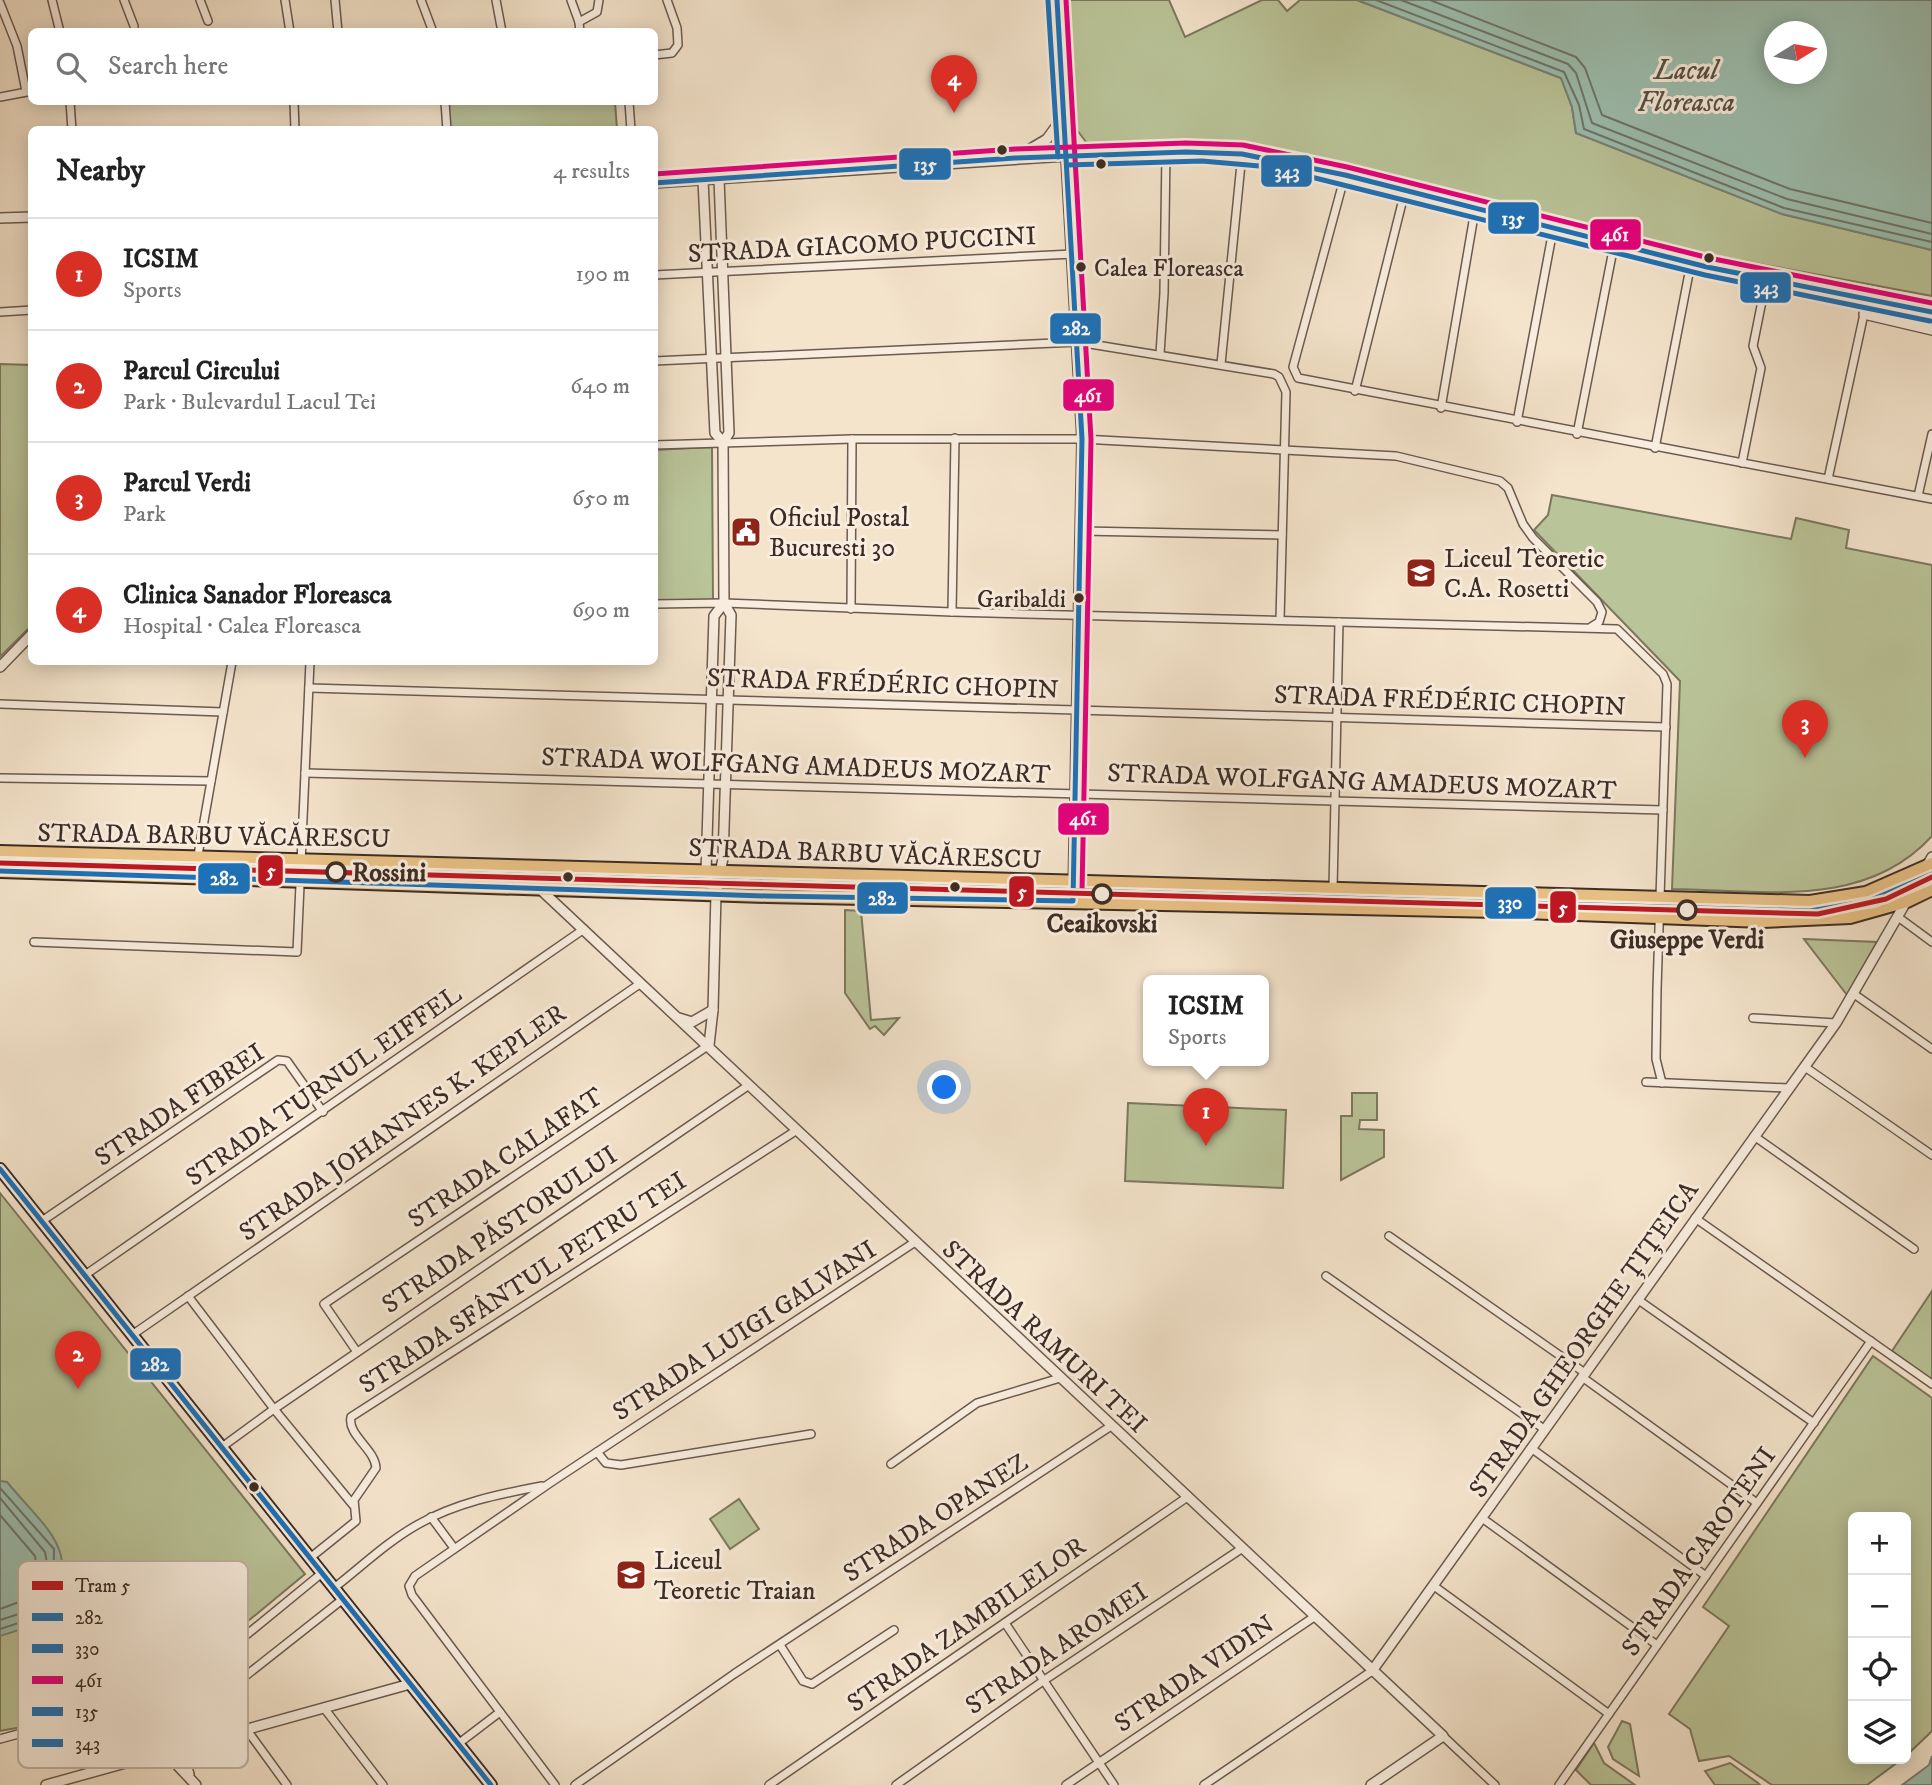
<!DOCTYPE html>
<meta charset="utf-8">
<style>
:root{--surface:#fff;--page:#f6f6f6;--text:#222;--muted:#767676;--line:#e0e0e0;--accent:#d93025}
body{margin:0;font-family:"IM FELL DW Pica",serif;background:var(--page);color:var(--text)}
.controls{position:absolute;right:21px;bottom:21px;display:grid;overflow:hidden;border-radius:10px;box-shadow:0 4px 18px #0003}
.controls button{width:63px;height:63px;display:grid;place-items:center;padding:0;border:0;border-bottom:2px solid var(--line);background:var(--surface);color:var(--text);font:35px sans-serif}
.compass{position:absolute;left:1764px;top:21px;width:63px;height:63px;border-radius:50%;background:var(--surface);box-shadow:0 4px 18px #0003;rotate:79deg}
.you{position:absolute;left:945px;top:1088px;width:24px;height:24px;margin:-18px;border:5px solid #fff;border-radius:50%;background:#1a73e8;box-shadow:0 0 0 10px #1a73e833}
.badge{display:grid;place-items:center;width:46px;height:46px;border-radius:50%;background:var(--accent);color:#fff;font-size:23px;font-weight:700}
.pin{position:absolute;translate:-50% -58px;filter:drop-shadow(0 2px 4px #0008)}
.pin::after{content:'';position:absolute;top:37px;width:24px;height:21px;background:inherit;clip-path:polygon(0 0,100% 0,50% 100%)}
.popup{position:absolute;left:1143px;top:975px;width:126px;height:91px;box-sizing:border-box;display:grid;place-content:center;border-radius:10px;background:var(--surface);filter:drop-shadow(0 2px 5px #0005);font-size:23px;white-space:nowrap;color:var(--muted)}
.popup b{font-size:26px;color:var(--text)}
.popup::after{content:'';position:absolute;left:50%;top:100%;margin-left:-14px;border:14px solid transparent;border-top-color:var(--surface)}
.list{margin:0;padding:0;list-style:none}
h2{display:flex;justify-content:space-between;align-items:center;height:91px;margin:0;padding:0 28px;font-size:30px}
h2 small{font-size:23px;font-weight:400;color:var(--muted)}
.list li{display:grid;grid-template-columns:46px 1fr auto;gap:21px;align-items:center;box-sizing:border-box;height:112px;padding:0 28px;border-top:2px solid var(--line)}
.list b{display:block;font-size:26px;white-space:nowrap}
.list p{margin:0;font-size:23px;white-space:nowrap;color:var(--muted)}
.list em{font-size:23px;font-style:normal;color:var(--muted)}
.icon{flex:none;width:38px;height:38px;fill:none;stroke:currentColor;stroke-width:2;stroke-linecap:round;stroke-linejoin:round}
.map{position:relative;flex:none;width:1932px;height:1785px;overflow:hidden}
.search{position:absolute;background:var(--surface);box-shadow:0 4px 18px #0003;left:28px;top:28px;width:630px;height:77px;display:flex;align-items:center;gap:18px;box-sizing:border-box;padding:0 24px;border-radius:10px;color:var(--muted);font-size:26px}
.panel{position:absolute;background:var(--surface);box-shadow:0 4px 18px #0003;left:28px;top:126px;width:630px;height:539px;border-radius:10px}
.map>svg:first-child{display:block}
</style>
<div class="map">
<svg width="1932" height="1785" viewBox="0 0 1932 1785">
<rect width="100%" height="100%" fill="#f4e4cc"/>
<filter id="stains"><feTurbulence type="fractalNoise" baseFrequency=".00286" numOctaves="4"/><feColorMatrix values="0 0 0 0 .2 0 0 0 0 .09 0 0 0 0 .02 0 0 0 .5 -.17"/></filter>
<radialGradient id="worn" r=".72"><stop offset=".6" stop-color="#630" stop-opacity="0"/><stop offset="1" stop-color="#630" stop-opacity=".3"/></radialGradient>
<g fill="#bac499" stroke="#7c785f" stroke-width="2">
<path d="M1066,0H1169L1185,37L1262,0H1278L1287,11L1300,0H1357L1561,78L1572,107L1576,133L1782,214L1932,250V296L1679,249L1240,143L1089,146L1077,130Z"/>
<path d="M445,102H615L617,129H447Z"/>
<path d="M0,364L32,365L31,626L0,657Z"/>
<path d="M712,447L713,600H655L654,450Z"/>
<path d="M1552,495L1791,539L1796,518L1849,530L1846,548L1932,565V836C1865,910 1763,890 1672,889L1680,681L1534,530L1548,515Z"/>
<path d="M845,910L861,911L871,1020L899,1018L884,1035L875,1026L870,1029L845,993Z"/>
<path d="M1804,939L1877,942L1847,995Z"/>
<path d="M1352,1093H1377V1120H1360L1359,1129L1384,1130V1157L1341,1180V1116H1352Z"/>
<path d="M1128,1103L1286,1110L1283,1188L1125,1181Z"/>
<path d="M0,1193L305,1574L166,1689L151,1688L33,1725L0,1731Z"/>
<path d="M1932,1291V1380L1892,1351Z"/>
<path d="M1873,1356L1932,1398V1731L1906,1756V1517H1853V1759H1902L1867,1785H1772L1729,1756L1699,1761L1690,1729L1669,1714L1729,1626L1703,1607Z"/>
<path d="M739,1499L759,1529L730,1549L710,1519Z"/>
<path d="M1622,1721L1630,1724L1639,1776L1613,1759L1608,1747Z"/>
<path d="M1594,1743L1604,1763L1635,1785H1591L1576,1770Z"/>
<path d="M1730,1763L1758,1783L1760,1785H1715L1705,1771Z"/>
</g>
<g fill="#9dbfb0" stroke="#778478" stroke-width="2" fill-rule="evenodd">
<path d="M1357,0H1932V250L1782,214L1576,133L1572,107L1561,78ZM1774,32H1816V74H1774Z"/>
<path d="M0,1481L7,1482C51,1535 85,1551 44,1622L0,1636Z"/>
<path d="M1932,1756V1785H1902L1929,1765Z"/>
</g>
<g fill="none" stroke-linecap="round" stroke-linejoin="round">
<g stroke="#6d766a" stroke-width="2">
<path d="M1376,0L1564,72L1579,105L1584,129L1784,208L1932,242"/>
<path d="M1401,0L1568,64L1576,73L1592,123L1787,199L1932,234"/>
<path d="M1430,0L1576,57L1585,68L1602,115L1790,189L1932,223"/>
<path d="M0,1488L54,1549L53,1593L40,1616L0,1629"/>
<path d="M0,1498L45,1552C50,1573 44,1591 34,1609L0,1620"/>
<path d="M0,1515L35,1556C38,1572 35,1586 27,1599L0,1609"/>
</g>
<g stroke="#6b5a4f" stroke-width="10">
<g id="minor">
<path d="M52,0L60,32"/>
<path d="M124,0L134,26"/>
<path d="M200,0L208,21"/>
<path d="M285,0L290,32"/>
<path d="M335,0L338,32"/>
<path d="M421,0L433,32"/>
<path d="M496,0L502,32"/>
<path d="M571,0L579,22"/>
<path d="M0,3L17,46L26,91"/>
<path d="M580,32L579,22L597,12L599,0"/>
<path d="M654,55L672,53L678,45L677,28L667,0"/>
<path d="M0,97L32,91"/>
<path d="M70,102L72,130"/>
<path d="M294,102L295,130"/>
<path d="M445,102L447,130"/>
<path d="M629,102L631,130"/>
<path d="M1345,175L1293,367L1298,378L1932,499"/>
<path d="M654,275L1073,254"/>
<path d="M0,312L32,310"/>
<path d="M1160,354L1164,293L1166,152"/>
<path d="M654,361L1078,342L1274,374L1279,377L1286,392L1280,620"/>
<path d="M1221,364L1242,154"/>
<path d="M1355,391L1405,191"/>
<path d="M1441,408L1475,210"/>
<path d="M1517,422L1553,230"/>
<path d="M1577,434L1614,245"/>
<path d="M654,445L852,439H1082L1396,456L1500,481L1508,488L1523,524L1533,538L1597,602L1602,612L1599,622L1591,627"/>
<path d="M1655,448L1691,263"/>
<path d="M1742,463L1761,368L1753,346L1766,281"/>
<path d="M1828,479L1864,314"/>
<path d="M1918,496L1932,434"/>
<path d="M1082,531L1282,535"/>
<path d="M654,604L724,603L952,612L1617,629L1663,674L1667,684L1657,989L1656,1059L1662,1083"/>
<path d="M851,609L852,439"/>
<path d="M952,612L955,438"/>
<path d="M309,688L1666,727"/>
<path d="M0,704L223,712"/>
<path d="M305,773L1663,810"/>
<path d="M0,778L211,781"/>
<path d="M194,878L232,662"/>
<path d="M1333,888L1339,622"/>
<path d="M1898,917L1932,942"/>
<path d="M34,942L297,952L310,662"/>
<path d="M1854,994L1932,1049"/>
<path d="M1753,1018L1836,1023"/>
<path d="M1805,1067L1932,1155"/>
<path d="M1646,1082L1788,1088"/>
<path d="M1754,1136L1914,1249"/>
<path d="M1695,1218L1932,1384"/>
<path d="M42,1221L278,1060L287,1061L323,1112"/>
<path d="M1389,1236L1585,1373"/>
<path d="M85,1275L584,929"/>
<path d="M1326,1276L1544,1429"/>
<path d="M188,1296L274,1409L353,1505"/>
<path d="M1637,1299L1814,1423"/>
<path d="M132,1335L641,983"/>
<path d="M357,1352L324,1304L709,1045"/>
<path d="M1582,1377L1757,1503"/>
<path d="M222,1447L274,1409L749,1085"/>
<path d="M1531,1448L1706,1576"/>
<path d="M597,1452L606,1463L621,1465L811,1434"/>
<path d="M891,1464L977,1403L1060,1378"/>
<path d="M431,1517L454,1548"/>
<path d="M1482,1518L1657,1645"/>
<path d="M310,1558L356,1521L354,1500L376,1468C375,1449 347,1435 351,1417L797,1130"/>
<path d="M1434,1586L1609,1714"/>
<path d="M334,1588C361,1567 387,1542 417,1525C455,1503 499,1494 542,1486"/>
<path d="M1005,1623L1114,1785"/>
<path d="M780,1645L803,1681L812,1684L894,1630"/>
<path d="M324,1708L383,1785"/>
<path d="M157,1712L172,1734"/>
<path d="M151,1720L173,1695L322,1573"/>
<path d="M247,1730L287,1785"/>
<path d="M1443,1736L1495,1785"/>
<path d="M0,1739L125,1705C147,1709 158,1733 169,1751"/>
<path d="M458,1744L500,1712"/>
<path d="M180,1748L172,1734L343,1599"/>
<path d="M555,1785L412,1595L409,1586L415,1576L550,1483L915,1242"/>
<path d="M575,1785L734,1674L1111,1426"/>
<path d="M769,1785L1186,1498"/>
<path d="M896,1785L1043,1681L1241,1549"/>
<path d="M1066,1785L1314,1617"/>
<path d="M1204,1785L1372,1671"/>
<path d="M1559,1785L1871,1341"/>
</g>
</g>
<g stroke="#6b5a4f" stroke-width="12">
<g id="tertiary">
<path d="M1057,0L1082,439L1073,901"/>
<path d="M1020,155L1047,139L1063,117"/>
<path d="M703,180L715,433L723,442"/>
<path d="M654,183L1067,156"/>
<path d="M0,218L32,217"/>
<path d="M1867,299L1864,314L1932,330"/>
<path d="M0,667L32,634"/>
<path d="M540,889L1443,1736L1371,1785"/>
<path d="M716,894L706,872L714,616L724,603"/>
<path d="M679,1018L692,1022L713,1010"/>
<path d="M709,1045L713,1010L716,894L723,858L731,615L724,603L723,442L729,433L719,179"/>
<path d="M1372,1671L1836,1023L1932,857"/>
<path d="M180,1748L189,1774"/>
<path d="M169,1751L178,1766L196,1785"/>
<path d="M46,1785L410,1684"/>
</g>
</g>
<g stroke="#3d2c25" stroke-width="14">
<g id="secondary">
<path d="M1067,156L1202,152L1272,158L1707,267L1932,312"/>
<path d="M0,1169L491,1785"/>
</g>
</g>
<g stroke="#3d2c25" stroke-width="16">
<g id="primary">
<path d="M0,852L1810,902L1866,893L1932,864"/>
<path d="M0,871L767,896L1498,911L1763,921L1850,917L1907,901L1932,889"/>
</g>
</g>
<use href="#minor" stroke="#f8edde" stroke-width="7"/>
<use href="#tertiary" stroke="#f8edde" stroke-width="9"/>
<use href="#secondary" stroke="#f8edde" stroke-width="10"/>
<use href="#primary" stroke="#eac286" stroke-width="12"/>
<g stroke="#f8edde" stroke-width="10">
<g id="bus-1">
<path d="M0,871L767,896L1073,901L1082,439L1057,0"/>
<path d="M0,1169L491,1785"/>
</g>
</g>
<g stroke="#f8edde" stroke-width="10">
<path id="bus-2" d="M0,861L1810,911L1869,901L1932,874"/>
</g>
<g stroke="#f8edde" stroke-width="10">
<g id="bus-3">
<path d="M1066,0L1091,439L1082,892L1817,912L1874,903L1928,881"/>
<path d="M654,174L1015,149L1186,143L1243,145L1347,167L1709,258L1932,303"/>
</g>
</g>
<g stroke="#f8edde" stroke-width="10">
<path id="bus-4" d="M654,183L1015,158L1186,152L1242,154L1345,175L1707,267L1932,312"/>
</g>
<g stroke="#f8edde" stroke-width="10">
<g id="bus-5">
<path d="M1048,1L1058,157"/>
<path d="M1067,165L1202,161L1271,167L1705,275L1930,321"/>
</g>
</g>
<use href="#bus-1" stroke="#1d71b8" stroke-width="5"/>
<use href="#bus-2" stroke="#1d71b8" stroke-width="5"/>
<use href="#bus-3" stroke="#e5007d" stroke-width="5"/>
<use href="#bus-4" stroke="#1d71b8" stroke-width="5"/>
<use href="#bus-5" stroke="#1d71b8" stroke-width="5"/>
<g stroke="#f8edde" stroke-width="10">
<path id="tram-1" d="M0,863L1818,914L1886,899L1932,877"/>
</g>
<use href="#tram-1" stroke="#be1622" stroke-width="5"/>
</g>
<defs>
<g id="civic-square" transform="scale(1.575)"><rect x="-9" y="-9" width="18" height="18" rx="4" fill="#8f2418" stroke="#f8edde"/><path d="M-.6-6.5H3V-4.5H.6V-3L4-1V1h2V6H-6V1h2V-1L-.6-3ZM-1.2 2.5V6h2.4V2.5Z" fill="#fff"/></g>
<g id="school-square" transform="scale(1.575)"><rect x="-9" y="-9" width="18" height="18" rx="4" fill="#8f2418" stroke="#f8edde"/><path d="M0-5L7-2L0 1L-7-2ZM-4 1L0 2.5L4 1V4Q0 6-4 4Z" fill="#fff"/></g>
</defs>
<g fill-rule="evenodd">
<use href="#civic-square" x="746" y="532"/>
<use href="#school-square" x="1421" y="573"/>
<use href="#school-square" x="631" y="1575"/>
</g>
<g fill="#3d2c25" stroke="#f8edde" stroke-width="2.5">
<circle cx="1002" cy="150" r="6"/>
<circle cx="1101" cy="164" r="6"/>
<circle cx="1709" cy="258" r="6"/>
<circle cx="1081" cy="267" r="6"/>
<circle cx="1079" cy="598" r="6"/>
<circle cx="568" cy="877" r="6"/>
<circle cx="955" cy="887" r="6"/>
<circle cx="254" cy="1487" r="6"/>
</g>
<g fill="#f8edde" stroke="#3d2c25" stroke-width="3.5">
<circle cx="336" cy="872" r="9"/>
<circle cx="1102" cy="894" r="9"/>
<circle cx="1687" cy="910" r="9"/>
</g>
<g text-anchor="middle" stroke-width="6" stroke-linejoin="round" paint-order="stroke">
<g font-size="24" fill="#3d2c25" stroke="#f8edde" text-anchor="start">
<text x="1094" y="276">Calea Floreasca</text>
<text x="1066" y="607" text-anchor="end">Garibaldi</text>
</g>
<g font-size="26" fill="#3d2c25" stroke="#f8edde">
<text transform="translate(862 244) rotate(-3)" y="9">STRADA GIACOMO PUCCINI</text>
<text transform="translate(883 683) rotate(2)" y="9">STRADA FRÉDÉRIC CHOPIN</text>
<text transform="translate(1450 700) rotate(2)" y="9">STRADA FRÉDÉRIC CHOPIN</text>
<text transform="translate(796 765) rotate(2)" y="9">STRADA WOLFGANG AMADEUS MOZART</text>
<text transform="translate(1362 781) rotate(2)" y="9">STRADA WOLFGANG AMADEUS MOZART</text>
<text transform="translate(214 835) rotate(1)" y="9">STRADA BARBU VĂCĂRESCU</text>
<text transform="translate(865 853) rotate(2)" y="9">STRADA BARBU VĂCĂRESCU</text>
<text transform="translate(323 1085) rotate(-35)" y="9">STRADA TURNUL EIFFEL</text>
<text transform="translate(179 1104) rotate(-34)" y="9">STRADA FIBREI</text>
<text transform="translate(402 1122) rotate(-35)" y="9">STRADA JOHANNES K. KEPLER</text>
<text transform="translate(505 1157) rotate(-34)" y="9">STRADA CALAFAT</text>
<text transform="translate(499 1229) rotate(-34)" y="9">STRADA PĂSTORULUI</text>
<text transform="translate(522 1282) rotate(-33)" y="9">STRADA SFÂNTUL PETRU TEI</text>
<text transform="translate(744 1330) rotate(-33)" y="9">STRADA LUIGI GALVANI</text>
<text transform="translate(1045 1336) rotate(43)" y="9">STRADA RAMURI TEI</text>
<text transform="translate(1583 1339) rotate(-55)" y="9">STRADA GHEORGHE ȚIȚEICA</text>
<text transform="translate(935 1517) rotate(-33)" y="9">STRADA OPANEZ</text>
<text transform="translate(1698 1551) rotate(-55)" y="9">STRADA CAROTENI</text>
<text transform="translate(966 1624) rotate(-35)" y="9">STRADA ZAMBILELOR</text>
<text transform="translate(1056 1648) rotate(-34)" y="9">STRADA AROMEI</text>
<text transform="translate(1194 1673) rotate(-34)" y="9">STRADA VIDIN</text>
</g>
<g font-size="26" fill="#3d2c25" stroke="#f8edde" text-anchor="start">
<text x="769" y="526">Oficiul Postal<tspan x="769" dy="30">Bucuresti 30</tspan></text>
<text x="1444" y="567">Liceul Teoretic<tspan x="1444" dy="30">C.A. Rosetti</tspan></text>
<text x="654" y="1569">Liceul<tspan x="654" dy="30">Teoretic Traian</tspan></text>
</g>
<g font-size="26" font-weight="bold" fill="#3d2c25" stroke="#f8edde">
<text x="352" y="881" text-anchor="start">Rossini</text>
<text x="1102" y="932">Ceaikovski</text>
<text x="1687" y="948">Giuseppe Verdi</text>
</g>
<g font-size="28" font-style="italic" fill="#555148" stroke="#f8edde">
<text x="1686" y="79">Lacul<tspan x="1686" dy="32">Floreasca</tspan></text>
</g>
</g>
<rect x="18" y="1561" width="230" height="207" rx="10" fill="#f8edde" stroke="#c0b3a6" stroke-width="2"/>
<rect x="32" y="1581" width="31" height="9" fill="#be1622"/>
<rect x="32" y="1613" width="31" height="8" fill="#1d71b8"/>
<rect x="32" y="1644" width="31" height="9" fill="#1d71b8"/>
<rect x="32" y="1676" width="31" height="8" fill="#e5007d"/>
<rect x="32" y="1707" width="31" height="9" fill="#1d71b8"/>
<rect x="32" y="1739" width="31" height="8" fill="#1d71b8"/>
<g font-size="19" fill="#3d2c25">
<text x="75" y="1592">Tram 5</text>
<text x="75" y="1624">282</text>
<text x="75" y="1655">330</text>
<text x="75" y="1687">461</text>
<text x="75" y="1718">135</text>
<text x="75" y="1750">343</text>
</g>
<g stroke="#f8edde" stroke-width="2.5">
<rect x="898" y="147" width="54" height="34" rx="7" fill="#1d71b8"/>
<rect x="1260" y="154" width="53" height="34" rx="7" fill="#1d71b8"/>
<rect x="1487" y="201" width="53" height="34" rx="7" fill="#1d71b8"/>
<rect x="1589" y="218" width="53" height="33" rx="7" fill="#e5007d"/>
<rect x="1739" y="271" width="53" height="33" rx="7" fill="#1d71b8"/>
<rect x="1049" y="312" width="53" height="33" rx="7" fill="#1d71b8"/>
<rect x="1062" y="378" width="53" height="34" rx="7" fill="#e5007d"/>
<rect x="1057" y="802" width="53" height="34" rx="7" fill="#e5007d"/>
<rect x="257" y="854" width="27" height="33" rx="7" fill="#be1622"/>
<rect x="197" y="862" width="54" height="33" rx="7" fill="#1d71b8"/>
<rect x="1008" y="875" width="27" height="33" rx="7" fill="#be1622"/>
<rect x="856" y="881" width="53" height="34" rx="7" fill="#1d71b8"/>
<rect x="1484" y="886" width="53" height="34" rx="7" fill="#1d71b8"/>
<rect x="1549" y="890" width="28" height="34" rx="7" fill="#be1622"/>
<rect x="129" y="1347" width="53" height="34" rx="7" fill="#1d71b8"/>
</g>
<g font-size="19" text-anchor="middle" font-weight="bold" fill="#fff">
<text x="925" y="171">135</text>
<text x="1287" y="178">343</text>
<text x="1513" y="225">135</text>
<text x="1615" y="241">461</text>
<text x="1766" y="294">343</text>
<text x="1076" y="335">282</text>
<text x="1088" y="402">461</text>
<text x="1083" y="825">461</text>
<text x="271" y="877">5</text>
<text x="224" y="885">282</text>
<text x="1022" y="898">5</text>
<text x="882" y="905">282</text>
<text x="1510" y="909">330</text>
<text x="1563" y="914">5</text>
<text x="155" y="1371">282</text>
</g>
<rect width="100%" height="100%" filter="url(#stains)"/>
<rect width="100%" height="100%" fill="url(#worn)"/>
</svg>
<div class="controls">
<button>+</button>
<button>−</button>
<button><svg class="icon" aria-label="locate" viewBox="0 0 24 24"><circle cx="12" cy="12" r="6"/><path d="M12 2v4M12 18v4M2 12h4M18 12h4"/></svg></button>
<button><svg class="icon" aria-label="layers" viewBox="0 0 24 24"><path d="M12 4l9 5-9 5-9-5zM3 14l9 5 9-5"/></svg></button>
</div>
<svg class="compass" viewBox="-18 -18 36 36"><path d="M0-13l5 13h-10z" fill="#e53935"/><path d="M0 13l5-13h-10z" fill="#767676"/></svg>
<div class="you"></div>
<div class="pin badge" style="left:1206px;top:1146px">1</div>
<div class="popup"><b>ICSIM</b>Sports</div>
<div class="pin badge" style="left:78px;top:1389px">2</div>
<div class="pin badge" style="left:1805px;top:758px">3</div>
<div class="pin badge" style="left:954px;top:113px">4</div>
<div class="search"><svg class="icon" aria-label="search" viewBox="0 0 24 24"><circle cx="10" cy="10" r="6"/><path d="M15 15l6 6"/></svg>Search here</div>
<section class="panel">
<h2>Nearby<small>4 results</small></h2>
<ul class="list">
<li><span class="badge">1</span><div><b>ICSIM</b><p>Sports</p></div><em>190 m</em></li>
<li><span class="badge">2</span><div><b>Parcul Circului</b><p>Park · Bulevardul Lacul Tei</p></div><em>640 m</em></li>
<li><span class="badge">3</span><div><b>Parcul Verdi</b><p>Park</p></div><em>650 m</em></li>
<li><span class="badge">4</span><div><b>Clinica Sanador Floreasca</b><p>Hospital · Calea Floreasca</p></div><em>690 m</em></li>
</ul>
</section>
</div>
